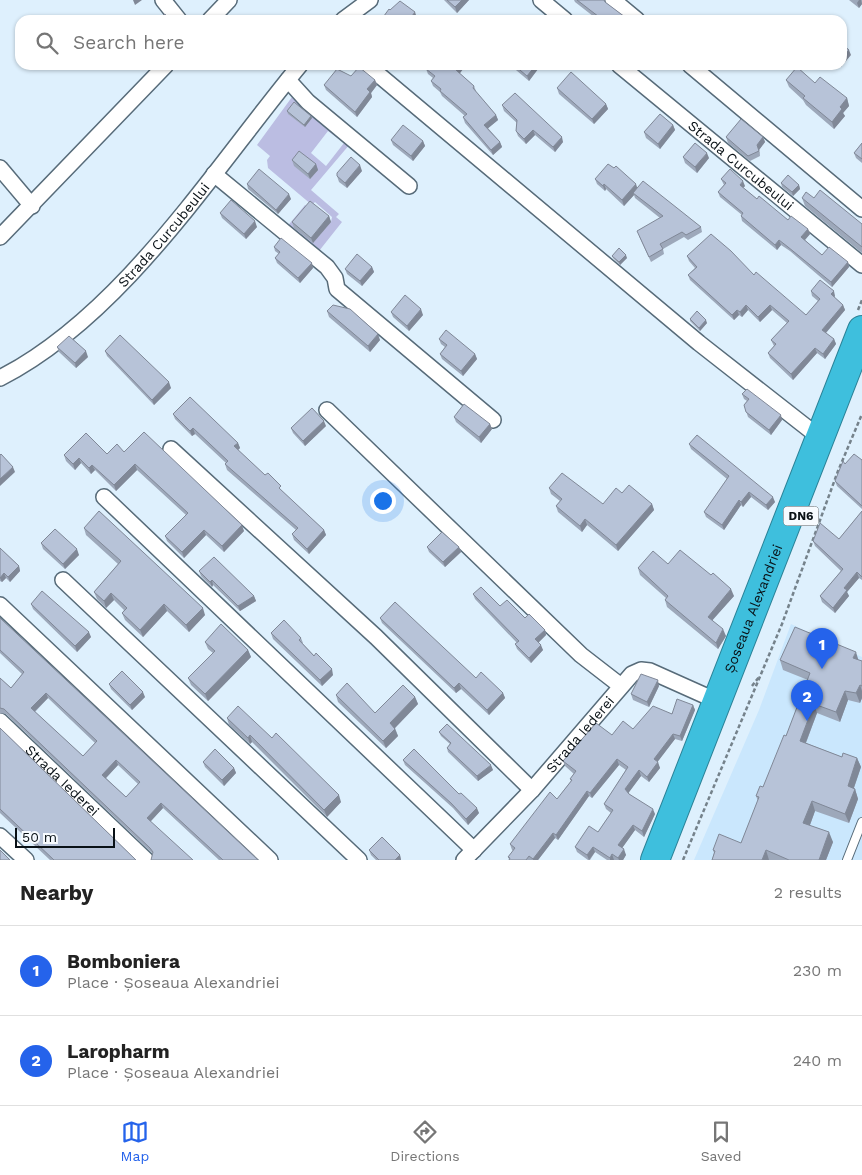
<!DOCTYPE html>
<meta charset="utf-8">
<style>
:root{--surface:#fff;--page:#f6f6f6;--text:#222;--muted:#767676;--line:#e0e0e0;--accent:#2563eb}
body{margin:0;font-family:"Work Sans",sans-serif;background:var(--page);color:var(--text)}
.scale{position:absolute;left:15px;bottom:12px;width:100px;box-sizing:border-box;padding-left:5px;border:2px solid #091116;border-top:0;font-size:14px;line-height:18px;white-space:nowrap;color:#091116;-webkit-text-stroke:4px #f7fbff;paint-order:stroke}
.you{position:absolute;left:382px;top:500px;width:18px;height:18px;margin:-12px;border:4px solid #fff;border-radius:50%;background:#1a73e8;box-shadow:0 0 0 8px #1a73e833}
.badge{display:grid;place-items:center;width:32px;height:32px;border-radius:50%;background:var(--accent);color:#fff;font-size:16px;font-weight:700}
.pin{position:absolute;translate:-50% -41px;filter:drop-shadow(0 1px 2px #0008)}
.pin::after{content:'';position:absolute;top:26px;width:18px;height:15px;background:inherit;clip-path:polygon(0 0,100% 0,50% 100%)}
.list{margin:0;padding:0;list-style:none}
h2{display:flex;justify-content:space-between;align-items:center;height:65px;margin:0;padding:0 20px;font-size:21px}
h2 small{font-size:16px;font-weight:400;color:var(--muted)}
.list li{display:grid;grid-template-columns:32px 1fr auto;gap:15px;align-items:center;box-sizing:border-box;height:90px;padding:0 20px;border-top:1px solid var(--line)}
.list b{display:block;font-size:19px;white-space:nowrap}
.list p{margin:0;font-size:16px;white-space:nowrap;color:var(--muted)}
.list em{font-size:16px;font-style:normal;color:var(--muted)}
.icon{flex:none;width:28px;height:28px;fill:none;stroke:currentColor;stroke-width:2;stroke-linecap:round;stroke-linejoin:round}
.map{position:relative;flex:none;width:862px;height:860px;overflow:hidden}
.search{position:absolute;background:var(--surface);box-shadow:0 1px 4px #0004;left:15px;right:15px;top:15px;height:55px;display:flex;align-items:center;gap:12px;box-sizing:border-box;padding:0 18px;border-radius:15px;color:var(--muted);font-size:19px}
.sheet{height:245px;background:var(--surface)}
nav{display:flex;justify-content:space-around;align-items:center;box-sizing:border-box;height:70px;border-top:1px solid var(--line);background:var(--surface);font-size:14px;color:var(--muted)}
nav a{display:grid;justify-items:center;gap:2px}
nav .on{color:var(--accent)}
.map>svg:first-child{display:block}
</style>
<div class="map">
<svg width="862" height="860" viewBox="0 0 862 860">
<rect width="100%" height="100%" fill="#def0fd"/>
<path fill="#cae7fd" d="M791,624L862,657V860H694L759,710Z"/>
<path fill="#bbbde2" fill-rule="evenodd" d="M292,97L350,144L311,190L339,214L336,217L342,222L319,251L286,228L305,205L331,222L332,217L315,202L312,205L268,168L267,160L270,156L257,145ZM328,131L344,143L326,166L311,153Z"/>
<g fill="none" stroke-linecap="round" stroke-linejoin="round">
<g stroke="#576b79" stroke-width="10">
<path id="lane" d="M847,860L862,822"/>
</g>
<g stroke="#576b79" stroke-width="18">
<g id="street">
<path d="M163,0L179,20"/>
<path d="M541,0L565,20"/>
<path d="M613,0L637,20"/>
<path d="M210,20L229,0"/>
<path d="M343,20L370,0"/>
<path d="M367,65L699,343L819,437"/>
<path id="s1" d="M619,65L862,265"/>
<path d="M690,65L862,209"/>
<path d="M288,80L308,102L409,186"/>
<path d="M0,168L32,206"/>
<path d="M214,174L327,267L335,278L337,289L493,420"/>
<path d="M0,237L166,65"/>
<path id="s2" d="M0,378C123,315 213,170 300,65"/>
<path d="M327,410L581,655L621,686"/>
<path d="M171,449L376,637L532,790"/>
<path d="M104,497L474,850"/>
<path d="M63,580L359,860"/>
<path d="M0,605L270,860"/>
<path id="s3" d="M0,721L146,860"/>
<path d="M0,836L26,860"/>
<path id="s4" d="M464,860L532,790L632,674L641,670L650,671L717,701"/>
</g>
</g>
<g stroke="#2b8297" stroke-width="30">
<g id="highway">
<path id="s5" d="M655,860L862,330"/>
</g>
</g>
<g stroke="#75828b" stroke-width="2.5" stroke-dasharray="4 2.5" stroke-linecap="butt">
<path d="M858,310L862,300"/>
<path d="M752,686L759,677"/>
<path d="M683,860L782,624L838,471L862,414"/>
</g>
<use href="#lane" stroke="#fff" stroke-width="8"/>
<use href="#street" stroke="#fff" stroke-width="15"/>
<use href="#highway" stroke="#3ebfdd" stroke-width="28"/>
</g>
<g fill="#9da8ba" fill-rule="evenodd">
<path d="M444,0H469L457,13Z"/>
<path d="M574,0H604L605,2L629,20H598L575,2Z"/>
<path d="M849,0H862V4L859,8Z"/>
<path d="M430,65H466L459,73L474,86L476,91V92L496,115L498,120L488,128L500,142L502,147L493,155L465,123L463,117L465,116L442,96L440,92L433,86L431,81L433,78L428,74L426,69Z"/>
<path d="M510,65H541L529,81Z"/>
<path d="M351,76L375,80L377,85L371,93L372,97L357,117L326,90L324,85Z"/>
<path d="M786,80L815,83L847,98L849,106L843,113L845,116L834,129L806,105L803,100L789,87Z"/>
<path d="M557,88L606,104L608,109L594,124L559,94Z"/>
<path d="M502,105L563,142L555,152L535,135L526,144L518,136L516,131L517,123L504,111Z"/>
<path d="M287,111L311,116L312,118L305,127L288,114Z"/>
<path d="M673,125L675,130L660,149L646,138L644,132Z"/>
<path d="M726,137H763L765,142L759,150L760,156L750,161L728,143Z"/>
<path d="M391,140L423,141L425,146L413,161L393,145Z"/>
<path d="M862,143V163L856,158L854,153Z"/>
<path d="M683,157L709,158L697,173L685,163Z"/>
<path d="M292,160L316,164L318,170L310,179L294,166Z"/>
<path d="M362,171L347,188L339,182L337,176Z"/>
<path d="M595,179L637,187L701,227L702,232L688,240L684,237L663,249L664,254L651,262L639,236L660,218L635,198L634,195L624,206L606,189L605,191L597,184Z"/>
<path d="M721,179L745,186L743,188L757,199L788,220L808,229L810,234L805,240L822,255L848,262L849,267L832,287L790,251L781,245L777,250L742,221L741,216L742,215L720,197L718,192L724,185Z"/>
<path d="M781,183L799,185L800,189L793,196L782,187Z"/>
<path d="M247,184L291,199L278,214L248,189Z"/>
<path d="M802,198H814L862,224V253L805,206Z"/>
<path d="M220,213L257,227L246,239L222,218Z"/>
<path d="M329,216L331,222L313,243L294,228L292,222Z"/>
<path d="M274,247L313,268L300,283L277,263L275,258L279,254L275,251Z"/>
<path d="M612,256L627,258L620,265L613,258Z"/>
<path d="M687,256L754,275L806,315L818,301L812,296L811,291L835,296L834,297L843,305L845,310L826,333L834,339L836,344L825,359L817,353L793,380L770,358L768,353L774,346L771,340L787,323L772,310L760,322L748,310L742,317L739,315L734,320L690,280L688,275L695,268L689,261Z"/>
<path d="M372,267L374,272L362,286L347,274L345,269Z"/>
<path d="M327,311L380,340L370,352L329,317Z"/>
<path d="M391,312L423,315L409,331L393,317Z"/>
<path d="M690,319L707,323L700,331L690,321Z"/>
<path d="M439,339L475,354L477,359L463,376L442,359L440,354L445,347L441,344Z"/>
<path d="M57,347L88,357L76,368L59,352Z"/>
<path d="M105,351L171,388L154,405L107,356Z"/>
<path d="M742,394L782,420L771,435L748,417L744,405L747,401L744,399Z"/>
<path d="M173,414L238,443L240,448L238,450L324,530L326,535L309,554L294,540L292,534L296,530L227,470L225,464L226,463L195,434L192,436L175,419Z"/>
<path d="M454,417L490,424L492,429L481,443L456,422Z"/>
<path d="M326,426L305,446L293,433L291,428Z"/>
<path d="M689,444L775,502L768,510L751,497L743,507L741,505L724,530L706,517L704,512L727,479L691,449Z"/>
<path d="M124,452L244,531L224,552L206,535L184,558L167,541L165,536L186,515L137,470L116,491L95,470L91,474L81,463L75,470L66,461L64,455L107,454Z"/>
<path d="M862,460V509L837,486L835,481L845,464Z"/>
<path d="M549,488L603,504L622,493L652,504L654,510L618,551L587,525L582,532L558,512L556,506L560,501L551,494Z"/>
<path d="M862,511V580L859,578L847,592L849,596L835,613L822,602L820,596L841,571L815,546L813,541L839,539Z"/>
<path d="M84,528L205,615L189,632L167,611L143,637L125,620L122,613L124,610L114,600L106,608L97,599L94,592L118,564L86,535Z"/>
<path d="M41,543L79,555L65,569L43,549Z"/>
<path d="M427,547H459L461,552L445,567L429,552Z"/>
<path d="M0,548L19,566L20,571L10,582L6,578L2,582L0,581Z"/>
<path d="M668,564L734,596L712,620L726,636L718,649L667,607L665,600L666,598L640,575L638,568Z"/>
<path d="M199,571L254,596L256,601L240,611L213,585L212,587L201,576Z"/>
<path d="M473,594L525,618L545,630L546,635L538,643L543,650L531,663L517,649L515,644L517,643L475,599Z"/>
<path d="M31,604L91,637L77,652L33,609Z"/>
<path d="M0,618L258,860H219L163,808L151,821L153,854L6,714L0,713V678L11,688L22,674L0,653ZM48,698L95,743L83,756L35,712ZM118,765L138,784L126,797L106,778Z"/>
<path d="M380,618L476,678L503,693L505,698L489,715L461,689L456,693L382,623Z"/>
<path d="M271,633L301,638L303,643H302L333,675L322,686L273,639Z"/>
<path d="M205,642L248,650L251,657L208,701L191,685L188,678L213,653L208,649Z"/>
<path d="M780,660H858L862,661V698L860,703L848,700L840,722L817,713L806,743L842,757L857,758L861,767L854,788L855,789L858,799L849,823L815,811L810,825L833,842L826,860H712L714,853L713,850L741,843L758,801L756,796L763,787L786,736L808,680L783,670Z"/>
<path d="M109,684L145,697L132,710L111,689Z"/>
<path d="M659,686L649,707L633,700L631,694Z"/>
<path d="M336,695L375,713L415,697L418,704L395,728L398,736L386,748L338,702Z"/>
<path d="M693,705L695,710L682,741L675,739L657,762L660,768L649,782L641,776L628,793L655,814L644,837L635,830L622,848L626,855L623,860H607L595,852L590,860H588L577,852L575,847L598,832L611,813L606,809L604,804L626,770L619,765L592,798L589,796L558,840L555,838L538,860H509V859L508,857L513,851L512,850L510,844L557,799L571,781L570,779L574,774L565,766L563,761L612,735L633,729Z"/>
<path d="M227,718L341,802L327,817L252,742L250,744L229,725Z"/>
<path d="M0,728L136,860H50L0,813Z"/>
<path d="M439,732L493,770L478,781L448,752L447,748L450,744L441,736Z"/>
<path d="M403,760L479,813L468,825L453,808L405,765Z"/>
<path d="M203,762L234,768L236,773L224,786L205,767Z"/>
<path d="M369,850L400,855L401,860H376L371,855Z"/>
</g>
<g fill="#808897">
<path d="M133,0H142L135,5Z"/>
<path d="M462,0H469L457,13L455,7Z"/>
<path d="M859,0H861L862,4L859,8L857,3Z"/>
<path d="M415,12L417,18L415,20H409Z"/>
<path d="M849,50L851,55L841,67V65H842V58Z"/>
<path d="M460,65H466L458,76L456,70Z"/>
<path d="M536,65H541L529,81L527,76Z"/>
<path d="M652,65H657L653,69Z"/>
<path d="M375,80L377,85L371,93L372,97L357,117L355,112L367,89Z"/>
<path d="M847,98L849,106L843,113L845,116L834,129L832,122L840,107Z"/>
<path d="M606,104L608,109L594,124L592,119Z"/>
<path d="M496,115L498,120L486,130L484,125Z"/>
<path d="M311,116L312,118L305,127L304,125Z"/>
<path d="M673,125L675,130L660,149L658,144Z"/>
<path d="M533,130L535,135L526,144L524,139Z"/>
<path d="M562,137L563,142L555,152L553,147Z"/>
<path d="M763,137L765,142L759,150L760,156L757,145Z"/>
<path d="M423,141L425,146L413,161L411,156Z"/>
<path d="M500,142L502,147L493,155L491,150Z"/>
<path d="M707,153L709,158L697,173L695,167Z"/>
<path d="M316,164L318,170L310,179L308,174Z"/>
<path d="M360,165L362,171L347,188L345,183Z"/>
<path d="M743,181L745,186L741,190L740,185Z"/>
<path d="M604,184L606,189L605,191L603,186Z"/>
<path d="M636,184L638,190L633,193L634,195L624,206L622,200Z"/>
<path d="M799,185L800,189L793,196L792,192Z"/>
<path d="M289,194L291,199L278,214L276,210Z"/>
<path d="M329,216L331,222L313,243L311,238Z"/>
<path d="M255,221L257,227L246,239L244,234Z"/>
<path d="M808,229L810,234L803,242L801,237Z"/>
<path d="M779,240L781,245L777,250L775,245Z"/>
<path d="M626,255L627,258L620,265L619,262Z"/>
<path d="M848,262L849,267L832,287L831,282Z"/>
<path d="M312,263L313,268L300,283L298,278Z"/>
<path d="M372,267L374,272L362,286L360,281Z"/>
<path d="M834,291L835,296L833,299L831,294Z"/>
<path d="M746,305L748,310L742,317L740,312Z"/>
<path d="M770,305L772,310L760,322L758,317Z"/>
<path d="M843,305L845,310L824,335L822,330Z"/>
<path d="M421,309L423,315L409,331L407,326Z"/>
<path d="M737,310L739,315L734,320L732,315Z"/>
<path d="M706,320L707,323L700,331L699,328Z"/>
<path d="M378,334L380,340L370,352L368,346Z"/>
<path d="M834,339L836,344L825,359L823,354Z"/>
<path d="M815,348L817,353L793,380L791,374Z"/>
<path d="M86,351L88,357L76,368L75,363Z"/>
<path d="M475,354L477,359L463,376L461,371Z"/>
<path d="M169,382L171,388L154,405L152,400Z"/>
<path d="M781,415L782,420L771,435L769,430Z"/>
<path d="M324,421L326,426L305,446L303,441Z"/>
<path d="M490,424L492,429L481,443L479,437Z"/>
<path d="M193,428L195,434L192,436L190,431Z"/>
<path d="M238,443L240,448L236,452L234,446Z"/>
<path d="M79,458L81,463L75,470L73,464Z"/>
<path d="M135,464L137,470L116,491L114,485Z"/>
<path d="M92,465L95,470L91,474L89,468Z"/>
<path d="M13,467L15,472L0,486V479Z"/>
<path d="M749,492L751,497L743,507L741,502Z"/>
<path d="M773,497L775,502L768,510L766,505Z"/>
<path d="M739,500L741,505L724,530L722,525Z"/>
<path d="M652,504L654,510L618,551L616,545Z"/>
<path d="M585,519L587,525L582,532L580,526Z"/>
<path d="M242,525L244,531L224,552L222,546Z"/>
<path d="M204,530L206,535L184,558L182,552Z"/>
<path d="M324,530L326,535L309,554L307,549Z"/>
<path d="M459,547L461,552L445,567L443,562Z"/>
<path d="M77,549L79,555L65,569L63,564Z"/>
<path d="M19,566L20,571L10,582L8,577Z"/>
<path d="M857,572L859,578L847,592L849,596L835,613L833,608L844,588Z"/>
<path d="M4,573L6,578L2,582L0,578Z"/>
<path d="M212,580L213,585L212,587L210,582Z"/>
<path d="M731,589L734,596L710,623L708,617Z"/>
<path d="M111,593L114,600L106,608L104,601Z"/>
<path d="M254,596L256,601L240,611L238,606Z"/>
<path d="M164,604L167,611L143,637L140,630Z"/>
<path d="M203,608L205,615L189,632L186,625Z"/>
<path d="M723,629L726,636L718,649L716,643Z"/>
<path d="M545,630L546,635L537,644L535,639Z"/>
<path d="M89,632L91,637L77,652L75,646Z"/>
<path d="M541,645L543,650L531,663L529,658Z"/>
<path d="M248,650L251,657L208,701L205,694Z"/>
<path d="M856,652L859,662L853,658Z"/>
<path d="M332,669L333,675L322,686L320,680Z"/>
<path d="M658,680L659,686L649,707L647,702Z"/>
<path d="M459,683L461,689L456,693L454,688Z"/>
<path d="M860,685L862,691V698L860,703L856,693Z"/>
<path d="M845,691L848,700L840,722L836,712Z"/>
<path d="M143,692L145,697L132,710L130,705Z"/>
<path d="M46,693L48,698L33,713L31,708Z"/>
<path d="M503,693L505,698L489,715L487,710Z"/>
<path d="M415,697L418,704L392,731L390,723Z"/>
<path d="M814,704L817,713L803,750L800,741Z"/>
<path d="M693,705L695,710L682,741L680,736Z"/>
<path d="M395,729L398,736L386,748L383,741Z"/>
<path d="M673,734L675,739L656,764L654,759Z"/>
<path d="M250,735L252,742L250,744L248,738Z"/>
<path d="M857,758L861,767L851,796L848,786Z"/>
<path d="M617,759L619,765L592,798L590,793Z"/>
<path d="M116,760L118,765L104,780L102,775Z"/>
<path d="M658,762L660,768L649,782L647,777Z"/>
<path d="M491,765L493,770L478,781L477,776Z"/>
<path d="M234,768L236,773L224,786L222,780Z"/>
<path d="M639,770L641,776L627,795L625,789Z"/>
<path d="M855,789L858,799L849,823L845,814Z"/>
<path d="M587,791L589,796L558,840L556,835Z"/>
<path d="M339,795L341,802L327,817L324,810Z"/>
<path d="M812,801L815,811L807,833L803,823Z"/>
<path d="M161,803L163,808L149,823L147,818Z"/>
<path d="M477,808L479,813L468,825L466,819Z"/>
<path d="M653,809L655,814L644,837L642,831Z"/>
<path d="M633,825L635,830L620,851L618,845Z"/>
<path d="M829,832L833,842L826,860H819Z"/>
<path d="M553,833L555,838L538,860H533V859Z"/>
<path d="M593,847L595,852L589,860L587,855Z"/>
<path d="M624,849L626,855L623,860H619L618,858Z"/>
<path d="M766,850L769,860H762Z"/>
<path d="M612,854L614,860H610V858Z"/>
<path d="M400,855L401,860H395Z"/>
</g>
<g fill="#b7c3d8" stroke="#808897" fill-rule="evenodd">
<path d="M447,0H462L455,7Z"/>
<path d="M577,0H604L605,2L629,20H603Z"/>
<path d="M400,1L415,12L409,20H381L389,9L390,10Z"/>
<path d="M165,14L169,20H157Z"/>
<path d="M842,44L849,50L842,58Z"/>
<path d="M430,65H460L456,70L474,86L473,88L496,115L484,125L500,142L491,150L463,117L467,114L440,91L441,89L431,81L435,76L426,69Z"/>
<path d="M514,65H536L527,76Z"/>
<path d="M359,67L375,80L367,89L370,92L355,112L324,85L337,69L351,76Z"/>
<path d="M797,67L815,83L820,77L847,98L840,107L842,109L832,122L803,98L805,96L786,80Z"/>
<path d="M571,72L606,104L592,119L557,88Z"/>
<path d="M515,93L562,137L553,147L533,130L524,139L516,131L517,120L502,105Z"/>
<path d="M294,102L311,116L304,125L287,111Z"/>
<path d="M660,114L673,125L658,144L644,132Z"/>
<path d="M741,119L763,137L757,145L759,151L748,156L726,137Z"/>
<path d="M403,125L423,141L411,156L391,140Z"/>
<path d="M695,143L707,153L695,167L683,157Z"/>
<path d="M862,143V159L854,153Z"/>
<path d="M299,151L316,164L308,174L292,160Z"/>
<path d="M351,157L360,165L345,183L337,176V173Z"/>
<path d="M608,164L614,168L616,166L636,184L622,200L604,184L603,186L595,179Z"/>
<path d="M259,169L289,194L276,210L247,184Z"/>
<path d="M730,169L743,181L740,185L757,199L759,196L788,220L791,216L808,229L801,237L822,255L829,247L848,262L831,282L788,247L779,240L775,245L741,216L743,213L718,192L726,183L721,179Z"/>
<path d="M788,175L799,185L792,192L781,183Z"/>
<path d="M643,181L701,227L686,235L682,232L660,244L663,249L649,257L637,231L663,216L633,193Z"/>
<path d="M820,190L862,224V247L802,198L806,192L814,198Z"/>
<path d="M231,200L255,221L244,234L220,213Z"/>
<path d="M310,201L329,216L311,238L292,222Z"/>
<path d="M711,234L731,251L754,275L756,272L806,315L820,299L811,291L820,280L834,291L831,294L843,305L822,330L834,339L823,354L815,348L791,374L768,353L776,344L771,340L789,321L770,305L758,317L746,305L740,312L737,310L732,315L688,275L697,267L687,256Z"/>
<path d="M281,238L312,263L298,278L275,258L280,252L274,247Z"/>
<path d="M619,248L626,255L619,262L612,256Z"/>
<path d="M357,254L372,267L360,281L345,269Z"/>
<path d="M405,295L421,309L407,326L391,312Z"/>
<path d="M333,305L350,309L378,334L368,346L327,311Z"/>
<path d="M697,311L706,320L699,328L690,319Z"/>
<path d="M446,330L475,354L461,371L440,354L447,345L439,339Z"/>
<path d="M120,335L169,382L152,400L105,351Z"/>
<path d="M69,336L86,351L75,363L57,347Z"/>
<path d="M747,389L781,415L769,430L746,412L744,405L749,399L742,394Z"/>
<path d="M190,397L238,443L234,446L265,475L268,473L281,486L279,488L324,530L307,549L292,534L298,528L225,464L228,461L193,428L190,431L173,414Z"/>
<path d="M464,404L490,424L479,437L454,417Z"/>
<path d="M312,408L324,421L303,441L291,428Z"/>
<path d="M144,432L242,525L222,546L204,530L182,552L165,536L188,513L135,464L114,485L92,465L89,468L79,458L73,464L64,455L86,433L107,454L117,444L124,452Z"/>
<path d="M697,435L773,497L766,505L749,492L741,502L739,500L722,525L704,512L729,476L689,444Z"/>
<path d="M1,454L13,467L0,479V455Z"/>
<path d="M854,454L862,460V506L835,481L843,461L845,464Z"/>
<path d="M562,473L603,504L616,488L622,493L629,485L652,504L616,545L585,519L580,526L556,506L562,499L549,488Z"/>
<path d="M99,511L203,608L186,625L164,604L140,630L122,613L127,608L111,593L104,601L94,592L121,561L84,528Z"/>
<path d="M862,511V577L857,572L844,588L847,590L833,608L820,596L843,569L813,541L820,523L839,539Z"/>
<path d="M55,529L77,549L63,564L41,543Z"/>
<path d="M442,532L459,547L443,562L427,547Z"/>
<path d="M0,548L19,566L8,577L4,573L0,578Z"/>
<path d="M680,550L711,575L713,573L731,589L708,617L723,629L716,643L665,600L668,596L638,568L653,551L668,564Z"/>
<path d="M214,557L254,596L238,606L212,580L210,582L199,571Z"/>
<path d="M481,587L500,606L507,600L525,618L529,614L545,630L535,639L541,645L529,658L515,644L519,641L473,594Z"/>
<path d="M42,591L89,632L75,646L31,604Z"/>
<path d="M395,602L476,678L481,672L503,693L487,710L459,683L454,688L380,618Z"/>
<path d="M0,618L258,860H223L161,803L147,818L193,860H151L153,852L150,848L4,709L0,708V678L11,688L24,672L0,650ZM46,693L97,741L83,756L31,708ZM116,760L140,782L126,797L102,775Z"/>
<path d="M284,620L301,638L299,640L314,656L316,653L332,669L320,680L271,633Z"/>
<path d="M221,624L248,650L205,694L188,678L215,651L205,642Z"/>
<path d="M795,627L856,652L853,658L862,661V686L860,685L856,693L845,691L836,712L814,704L800,741L842,757L843,753L857,758L848,786L855,789L845,814L812,801L803,823L829,832L819,860H789L766,850L762,860H712L715,851L713,850L719,834L741,843L759,797L756,796L760,786L763,787L784,735L786,736L810,673L780,660Z"/>
<path d="M122,671L143,692L130,705L109,684Z"/>
<path d="M641,674L658,680L647,702L631,694Z"/>
<path d="M347,683L375,713L403,685L415,697L390,723L395,729L383,741L336,695Z"/>
<path d="M677,699L693,705L680,736L673,734L654,759L658,762L647,777L639,770L625,789L629,794L653,809L642,831L633,825L618,845L624,849L618,858L612,854L610,858L593,847L587,855L575,847L589,826L598,832L613,810L604,804L628,767L617,759L590,793L587,791L556,835L553,833L533,859L529,856L526,860H509L510,858L508,857L515,848L510,844L550,792L557,799L572,780L570,779L576,771L563,761L596,723L612,735L623,721L633,729L653,706L672,714Z"/>
<path d="M238,706L272,738L276,733L339,795L324,810L250,735L248,738L227,718Z"/>
<path d="M447,724L491,765L477,776L447,748L451,743L439,732Z"/>
<path d="M0,728L136,860H54L0,809Z"/>
<path d="M215,749L234,768L222,780L203,762Z"/>
<path d="M414,749L459,794L461,793L477,808L466,819L451,803L403,760Z"/>
<path d="M382,837L400,855L395,860H379L369,850Z"/>
<path d="M0,850L10,860H0Z"/>
</g>
<g text-anchor="middle" stroke-width="4" stroke-linejoin="round" paint-order="stroke">
<rect fill="#f7fbff" stroke="#50575c" stroke-width="1" x="783.5" y="506.5" width="35" height="19" rx="4"/>
<g font-size="12" font-weight="bold" fill="#091116">
<text x="801" y="520">DN6</text>
</g>
<g font-size="14" fill="#091116" stroke="#f7fbff">
<text dy="5" stroke="none"><textPath href="#s1" startOffset="158">Strada Curcubeului</textPath></text>
<text dy="5" stroke="none"><textPath href="#s2" startOffset="219">Strada Curcubeului</textPath></text>
<text dy="5" stroke="none"><textPath href="#s5" startOffset="270">Șoseaua Alexandriei</textPath></text>
<text dy="5" stroke="none"><textPath href="#s4" startOffset="171">Strada Iederei</textPath></text>
<text dy="5" stroke="none"><textPath href="#s3" startOffset="86">Strada Iederei</textPath></text>
</g>
</g>
</svg>
<div class="scale">50 m</div>
<div class="you"></div>
<div class="pin badge" style="left:822px;top:669px">1</div>
<div class="pin badge" style="left:807px;top:721px">2</div>
<div class="search"><svg class="icon" aria-label="search" viewBox="0 0 24 24"><circle cx="10" cy="10" r="6"/><path d="M15 15l6 6"/></svg>Search here</div>
</div>
<section class="sheet">
<h2>Nearby<small>2 results</small></h2>
<ul class="list">
<li><span class="badge">1</span><div><b>Bomboniera</b><p>Place · Șoseaua Alexandriei</p></div><em>230 m</em></li>
<li><span class="badge">2</span><div><b>Laropharm</b><p>Place · Șoseaua Alexandriei</p></div><em>240 m</em></li>
</ul>
</section>
<nav>
<a class="on"><svg class="icon" aria-label="map" viewBox="0 0 24 24"><path d="M3 6l6-2 6 2 6-2v14l-6 2-6-2-6 2zM9 4v14M15 6v14"/></svg>Map</a>
<a><svg class="icon" aria-label="directions" viewBox="0 0 24 24"><path d="M12 3l9 9-9 9-9-9zM9 14v-3h6M13 9l2 2-2 2"/></svg>Directions</a>
<a><svg class="icon" aria-label="saved" viewBox="0 0 24 24"><path d="M7 4h10v16l-5-4-5 4z"/></svg>Saved</a>
</nav>
